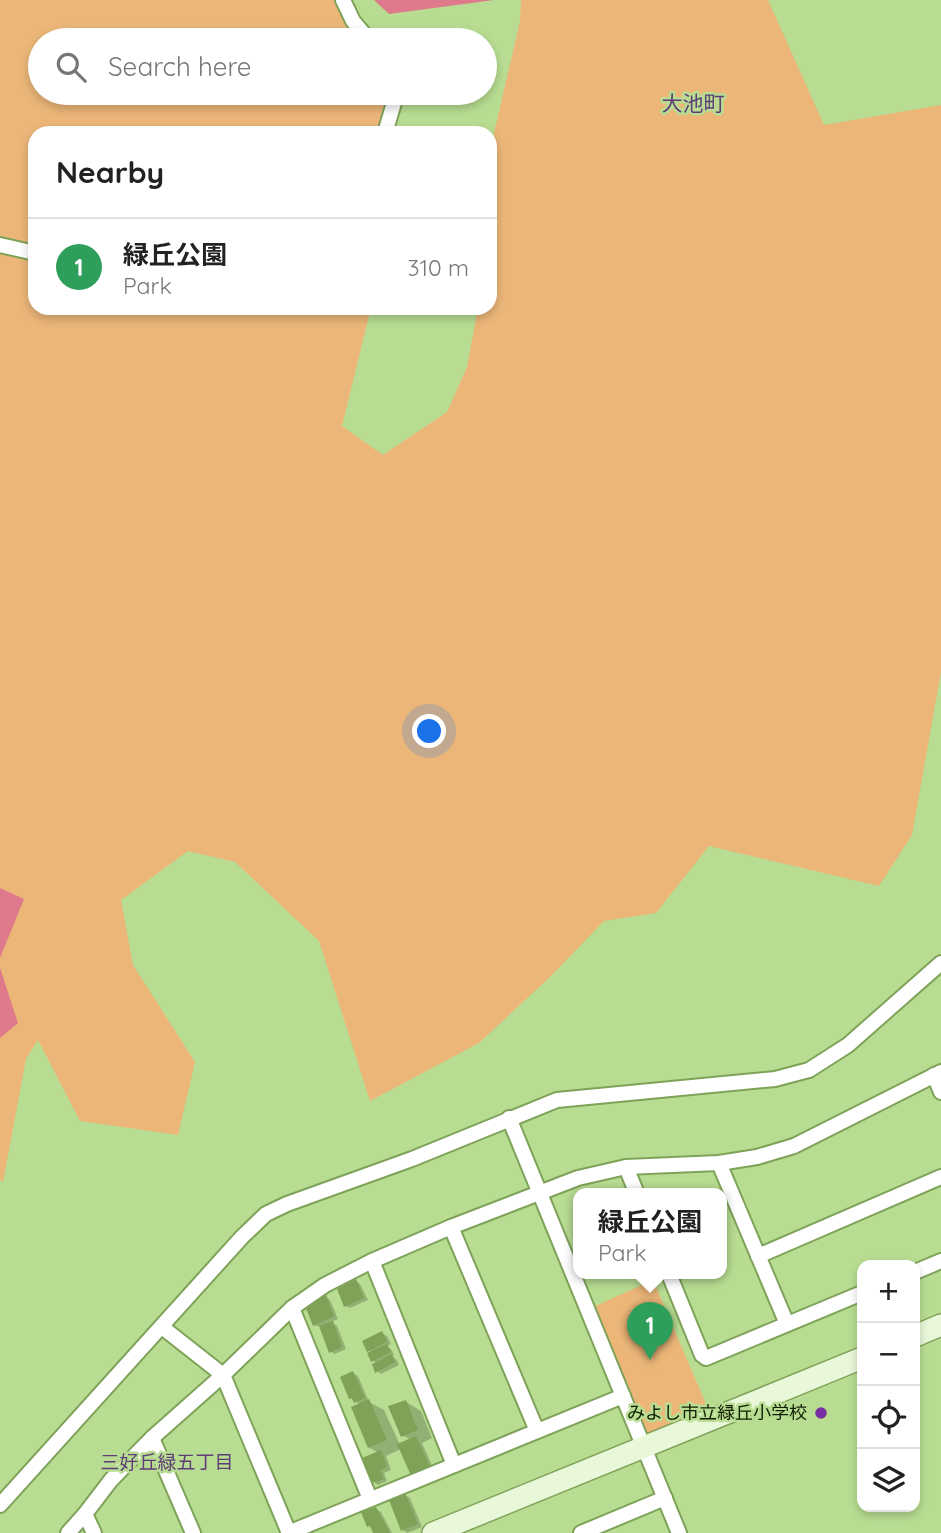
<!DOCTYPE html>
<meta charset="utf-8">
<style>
:root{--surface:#fff;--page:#f6f6f6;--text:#222;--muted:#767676;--line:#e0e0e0;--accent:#d93025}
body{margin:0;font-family:Quicksand,"Noto Sans JP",sans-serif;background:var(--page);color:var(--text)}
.controls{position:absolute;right:21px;bottom:21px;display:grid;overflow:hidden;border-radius:14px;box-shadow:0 4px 10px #0003}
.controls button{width:63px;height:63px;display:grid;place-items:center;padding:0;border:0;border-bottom:2px solid var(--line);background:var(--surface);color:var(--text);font:35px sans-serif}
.you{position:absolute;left:430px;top:732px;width:24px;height:24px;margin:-18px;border:5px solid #fff;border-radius:50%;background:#1a73e8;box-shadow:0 0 0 10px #1a73e833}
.badge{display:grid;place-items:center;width:46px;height:46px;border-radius:50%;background:var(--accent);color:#fff;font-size:23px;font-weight:700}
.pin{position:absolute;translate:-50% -58px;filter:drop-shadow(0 2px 4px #0008)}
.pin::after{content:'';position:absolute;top:37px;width:24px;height:21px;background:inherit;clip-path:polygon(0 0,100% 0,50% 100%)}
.popup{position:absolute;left:573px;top:1188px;width:154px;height:91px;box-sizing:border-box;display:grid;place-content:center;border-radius:14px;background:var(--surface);filter:drop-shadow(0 2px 5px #0005);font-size:23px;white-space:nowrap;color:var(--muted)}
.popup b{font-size:26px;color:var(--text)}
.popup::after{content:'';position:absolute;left:50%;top:100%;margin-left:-14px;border:14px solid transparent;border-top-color:var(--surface)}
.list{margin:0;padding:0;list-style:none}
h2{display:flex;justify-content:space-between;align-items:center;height:91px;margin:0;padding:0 28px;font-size:30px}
h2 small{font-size:23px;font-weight:400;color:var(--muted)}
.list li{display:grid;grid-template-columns:46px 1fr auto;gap:21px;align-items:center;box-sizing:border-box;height:98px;padding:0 28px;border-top:2px solid var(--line)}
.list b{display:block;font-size:26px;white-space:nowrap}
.list p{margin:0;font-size:23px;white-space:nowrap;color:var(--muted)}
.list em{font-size:23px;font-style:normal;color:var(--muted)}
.icon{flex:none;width:38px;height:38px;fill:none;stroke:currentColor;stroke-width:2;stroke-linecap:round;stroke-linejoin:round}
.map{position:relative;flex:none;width:941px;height:1533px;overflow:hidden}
.search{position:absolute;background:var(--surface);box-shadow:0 4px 10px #0003;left:28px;top:28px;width:469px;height:77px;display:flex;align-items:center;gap:18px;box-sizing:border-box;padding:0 24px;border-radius:38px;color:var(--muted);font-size:26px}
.panel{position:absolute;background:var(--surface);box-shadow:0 4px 10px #0003;left:28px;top:126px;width:469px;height:189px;border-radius:21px}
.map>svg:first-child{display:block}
</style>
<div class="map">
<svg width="941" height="1533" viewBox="0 0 941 1533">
<rect width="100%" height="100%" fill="#b8dd92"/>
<g fill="#ebb678">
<path d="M0,0H337L363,40H40V93H390L380,133H35V249L0,241Z"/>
<path d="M521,0H768L824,125L941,105V672L912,835L879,886L709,846L656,913L604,921L551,976L479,1043L370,1101L319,941L235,862L188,851L121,900L133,965L195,1062L178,1135L80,1121L38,1040L26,1059L3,1182L0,1180V248L35,256V308H371L342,426L383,455L447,412L467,367L478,308H490V208L494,133L520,21Z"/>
<path d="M653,1280L709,1411L644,1439L591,1308Z"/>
</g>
<g fill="#de7a8b">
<path d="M374,0H494L389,14Z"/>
<path d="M0,888L24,899L0,958Z"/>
<path d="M0,968L18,1023L0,1038Z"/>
</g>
<g fill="#0003">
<path d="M356,1281L360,1284L368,1300L350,1308L346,1306Z"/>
<path d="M326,1297L330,1300L338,1319L331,1322L337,1326L346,1349L335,1354L330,1351L321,1327L314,1325Z"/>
<path d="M382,1333L387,1336L391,1344L387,1346L391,1349L394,1355L392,1356L396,1359L399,1365L381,1374L377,1371V1363L373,1361L372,1353L368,1350Z"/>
<path d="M353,1373L358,1376L369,1402L384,1410L400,1445L411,1440L402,1435L406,1402L421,1411L432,1438L422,1443L435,1472L401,1449L386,1456L391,1470L384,1473L387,1481L378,1485L374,1482L378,1453L369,1447L361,1405L350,1398Z"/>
<path d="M405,1495L410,1498L422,1527L407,1533L403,1530Z"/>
<path d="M376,1509L381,1512L392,1533H374Z"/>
</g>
<g fill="#7fa258">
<path d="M356,1279L364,1298L344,1307L337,1289Z"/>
<path d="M326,1295L334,1316L313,1326L305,1306Z"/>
<path d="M333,1321L342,1347L329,1353L319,1326Z"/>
<path d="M382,1331L387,1342L367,1352L362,1341Z"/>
<path d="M387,1344L391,1352L371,1362L367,1353Z"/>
<path d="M392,1354L395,1362L375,1373L372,1364Z"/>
<path d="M353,1371L365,1398L354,1403L352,1398L349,1399L340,1377Z"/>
<path d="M369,1399L387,1440L368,1448L351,1407Z"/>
<path d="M406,1400L418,1430L401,1437L388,1406Z"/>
<path d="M416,1436L431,1469L412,1478L397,1444Z"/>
<path d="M381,1450L387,1467L380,1470L384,1479L372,1483L362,1458Z"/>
<path d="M405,1493L418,1524L401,1531L389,1500Z"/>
<path d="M376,1507L390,1533H373L370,1526L367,1527L361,1512Z"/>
</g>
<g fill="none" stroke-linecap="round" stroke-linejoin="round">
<g stroke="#7fa259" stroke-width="18">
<g id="street">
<path d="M343,0L353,21L369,40"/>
<path d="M385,133L396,96L395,93"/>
<path d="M0,245L35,253"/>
<path d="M934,1075L941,1092"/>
<path d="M509,1118L679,1533"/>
<path d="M719,1163L787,1324"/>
<path d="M626,1167L637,1194"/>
<path d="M451,1227L537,1431"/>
<path d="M758,1256L941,1177"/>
<path d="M372,1261L454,1465"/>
<path d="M915,1272L941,1261"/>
<path d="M669,1274L702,1355L706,1358L862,1293"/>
<path d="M292,1308L370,1499"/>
<path d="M162,1327L223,1375L289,1533"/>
<path d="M152,1438L193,1533"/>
<path d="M0,1505L242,1237L266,1214L287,1204L412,1159L557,1100L775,1079L809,1070L848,1045L941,963"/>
<path d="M85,1514L94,1533"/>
<path d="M68,1533L85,1514L111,1480L152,1438L223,1375L292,1308L325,1285L372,1261L451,1227L578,1178L626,1167L719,1163L757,1157L794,1146L941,1072"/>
<path d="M288,1533L623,1396"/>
<path d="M581,1533L665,1498"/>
</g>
</g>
<g stroke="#7fa259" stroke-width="24">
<g id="secondary">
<path d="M915,1336L941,1325"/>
<path d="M433,1533L862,1358"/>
</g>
</g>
<use href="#street" stroke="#fff" stroke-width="14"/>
<use href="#secondary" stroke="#e9f8d9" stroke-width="21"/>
</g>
<circle fill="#772fa2" stroke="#b8dd92" stroke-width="2.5" cx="821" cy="1413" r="7"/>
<g text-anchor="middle" stroke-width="5" stroke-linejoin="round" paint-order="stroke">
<g font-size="18" fill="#111e01" stroke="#b8dd92" text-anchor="end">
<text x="807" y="1419">みよし市立緑丘小学校</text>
</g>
<g font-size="19" fill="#5e3c76" stroke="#b8dd92">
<text x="167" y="1469">三好丘緑五丁目</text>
</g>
<g font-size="21" fill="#5e3c76" stroke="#b8dd92">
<text x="693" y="111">大池町</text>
</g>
</g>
</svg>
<div class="controls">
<button>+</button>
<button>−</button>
<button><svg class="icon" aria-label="locate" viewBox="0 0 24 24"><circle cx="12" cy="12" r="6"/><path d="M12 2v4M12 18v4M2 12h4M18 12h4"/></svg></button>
<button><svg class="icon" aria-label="layers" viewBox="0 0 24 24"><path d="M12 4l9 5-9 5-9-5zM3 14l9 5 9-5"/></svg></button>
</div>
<div class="you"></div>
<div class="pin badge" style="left:650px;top:1360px;background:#2e9e5b">1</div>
<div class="popup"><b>緑丘公園</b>Park</div>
<div class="search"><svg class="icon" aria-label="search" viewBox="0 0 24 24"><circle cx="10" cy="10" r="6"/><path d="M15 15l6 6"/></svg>Search here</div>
<section class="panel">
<h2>Nearby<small></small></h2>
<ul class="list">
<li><span class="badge" style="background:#2e9e5b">1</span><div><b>緑丘公園</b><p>Park</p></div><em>310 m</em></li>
</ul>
</section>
</div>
